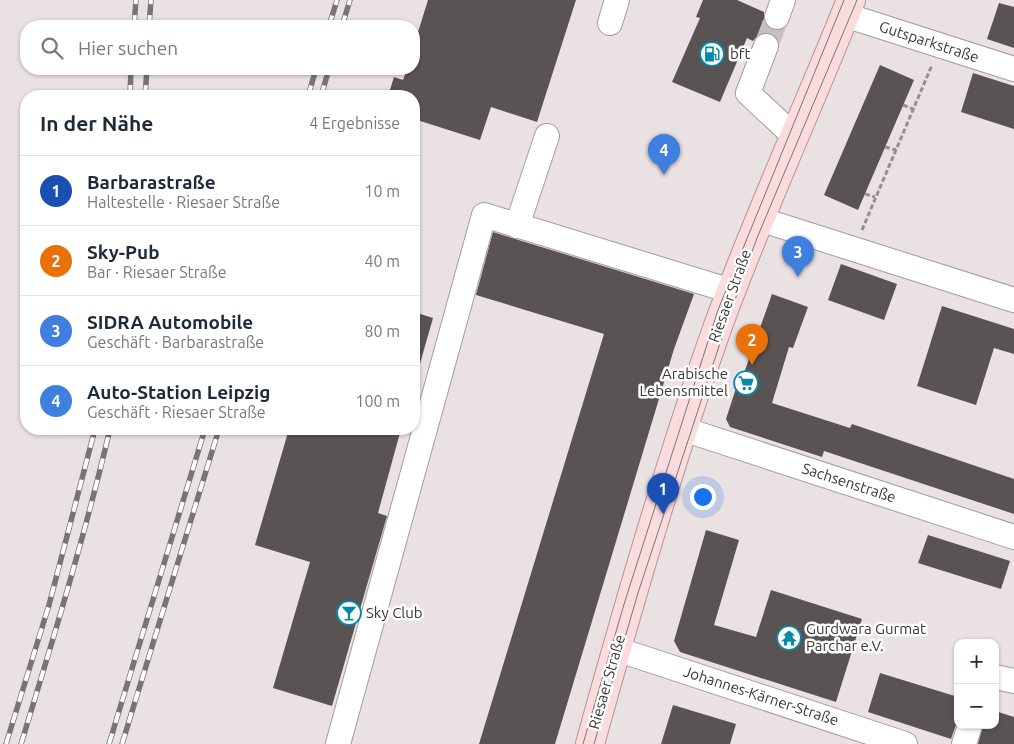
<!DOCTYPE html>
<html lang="de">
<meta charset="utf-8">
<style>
:root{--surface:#fff;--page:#f6f6f7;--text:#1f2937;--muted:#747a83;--line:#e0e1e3;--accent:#1a73e8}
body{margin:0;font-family:Ubuntu,sans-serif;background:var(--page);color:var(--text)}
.controls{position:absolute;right:15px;bottom:15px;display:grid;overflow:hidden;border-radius:10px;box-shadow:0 1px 4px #0004}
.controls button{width:45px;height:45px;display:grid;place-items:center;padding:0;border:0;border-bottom:1px solid var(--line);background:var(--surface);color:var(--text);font:25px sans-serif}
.you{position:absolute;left:702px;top:496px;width:18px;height:18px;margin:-12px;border:4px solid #fff;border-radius:50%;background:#1a73e8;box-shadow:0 0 0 8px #1a73e833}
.badge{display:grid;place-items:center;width:32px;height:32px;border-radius:50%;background:var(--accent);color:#fff;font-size:16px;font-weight:700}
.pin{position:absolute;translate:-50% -41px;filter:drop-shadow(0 1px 2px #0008)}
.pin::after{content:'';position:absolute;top:26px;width:18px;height:15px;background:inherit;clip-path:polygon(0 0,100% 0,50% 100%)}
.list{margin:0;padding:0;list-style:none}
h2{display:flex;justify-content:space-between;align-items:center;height:65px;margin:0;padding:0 20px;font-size:21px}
h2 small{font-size:16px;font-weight:400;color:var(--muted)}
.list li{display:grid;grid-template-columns:32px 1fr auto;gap:15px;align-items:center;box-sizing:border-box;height:70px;padding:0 20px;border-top:1px solid var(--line)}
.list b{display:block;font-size:19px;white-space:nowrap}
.list p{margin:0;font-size:16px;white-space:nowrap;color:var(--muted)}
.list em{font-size:16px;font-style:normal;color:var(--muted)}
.icon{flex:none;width:28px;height:28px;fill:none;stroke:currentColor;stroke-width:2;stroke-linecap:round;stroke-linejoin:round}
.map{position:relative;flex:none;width:1014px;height:744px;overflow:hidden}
.search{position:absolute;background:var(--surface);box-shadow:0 1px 4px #0004;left:20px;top:20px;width:400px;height:55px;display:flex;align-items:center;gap:12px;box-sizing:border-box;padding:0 18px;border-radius:20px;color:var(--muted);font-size:19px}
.panel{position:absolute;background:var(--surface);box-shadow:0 1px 4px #0004;left:20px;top:90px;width:400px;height:345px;border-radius:20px}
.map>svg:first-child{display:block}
</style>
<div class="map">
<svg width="1014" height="744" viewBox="0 0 1014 744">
<rect width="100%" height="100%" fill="#eae1e2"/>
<g fill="#5a5353">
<path d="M428,0H576L537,122L491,107L480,140L414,119V96H388L394,77L403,80L407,69H414V45Z"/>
<path d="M703,0H737L764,12V20L772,30L785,28L779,42L770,33L758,35L753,41L747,38L720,102L672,82L700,18L696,17Z"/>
<path d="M999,3L1014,7V48L987,39Z"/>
<path d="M880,65L914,80L858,210L824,195Z"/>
<path d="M973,73L1014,86V129L961,112Z"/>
<path d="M493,232L694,294L674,349L555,744H479L604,334L476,295Z"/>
<path d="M841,264L897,284L884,320L828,300Z"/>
<path d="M772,294L808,307L793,348L789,347L772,403L850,428L852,424L1014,479V514L824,451L822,457L730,427L726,419L741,373H744Z"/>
<path d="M942,306L1014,329V354L994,348L976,405L917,386Z"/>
<path d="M414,312L433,318L419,367L414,366Z"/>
<path d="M289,429H401L378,513L387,516L332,706L273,688L310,562L255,545Z"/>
<path d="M706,530L739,540L714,625L756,637L771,590L862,619L836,702L680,652L674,641Z"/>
<path d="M928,535L1010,561L1001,589L918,563Z"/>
<path d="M880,673L958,697V719L951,739L868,712Z"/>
<path d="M673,705L736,724L730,744H661Z"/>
<path d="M995,711L1014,717V744H978L983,725H995Z"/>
</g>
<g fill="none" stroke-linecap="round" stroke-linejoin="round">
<path stroke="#c7bfc0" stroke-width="24" stroke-dasharray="24 12" stroke-linecap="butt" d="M766,46L777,17"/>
<g stroke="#a59c9d" stroke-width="26">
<g id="minor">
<path d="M845,15L1014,69"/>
<path d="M777,17L783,0"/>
<path d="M610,23L617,0"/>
<path d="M766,46L748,93L794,136"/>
<path d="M759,219L1014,300"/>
<path d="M517,226L547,136"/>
<path d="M683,429L1014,537"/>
<path d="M616,649L905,744"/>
<path d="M995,677L1014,681"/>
<path d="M338,744L484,215L731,291"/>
<path d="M964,744L970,725"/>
</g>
</g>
<g stroke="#b49396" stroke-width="30">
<path id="major" d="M590,744C629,603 670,461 719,323C759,214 808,108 851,0"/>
</g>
<g stroke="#969090" stroke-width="3" stroke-dasharray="5 2.5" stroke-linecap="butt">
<path d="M903,105L913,109"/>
<path d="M885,147L896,150"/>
<path d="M865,194L875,197"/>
<path d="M862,230L932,65"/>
</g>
<use href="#minor" stroke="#fff" stroke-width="24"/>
<use href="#major" stroke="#fadcdf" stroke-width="28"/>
<g stroke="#797474" stroke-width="1">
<path d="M583,744L625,601L718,310L844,0"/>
<path d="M594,744L638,593L725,328L757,238L857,0"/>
</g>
<g stroke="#797474" stroke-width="5.5">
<g id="rail">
<path d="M134,26L136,0"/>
<path d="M149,26L151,0"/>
<path d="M329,26L337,0"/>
<path d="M342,26L350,0"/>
<path d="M130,96L131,69"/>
<path d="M145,96L147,69"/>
<path d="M308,96L316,69"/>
<path d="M321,96L329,69"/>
<path d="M6,744L49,605L95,429"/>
<path d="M21,744C53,640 85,535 110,429"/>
<path d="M109,744L205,429"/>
<path d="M122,744L219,429"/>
</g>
</g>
<use href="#rail" stroke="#fff" stroke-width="4" stroke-dasharray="11" stroke-linecap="butt"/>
</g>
<defs>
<g id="fuel-ring" transform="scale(1.25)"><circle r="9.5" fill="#fff" stroke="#0489aa" stroke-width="1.5"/><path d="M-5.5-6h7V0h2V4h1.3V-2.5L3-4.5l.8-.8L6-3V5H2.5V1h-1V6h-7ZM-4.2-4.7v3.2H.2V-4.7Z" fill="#0489aa"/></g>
<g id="supermarket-ring" transform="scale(1.25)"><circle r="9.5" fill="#fff" stroke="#0489aa" stroke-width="1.5"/><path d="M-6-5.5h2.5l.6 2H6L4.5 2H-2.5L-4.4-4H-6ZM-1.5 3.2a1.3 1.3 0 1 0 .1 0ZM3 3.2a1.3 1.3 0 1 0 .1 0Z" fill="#0489aa"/></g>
<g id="bar-ring" transform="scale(1.25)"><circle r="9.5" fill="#fff" stroke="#0489aa" stroke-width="1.5"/><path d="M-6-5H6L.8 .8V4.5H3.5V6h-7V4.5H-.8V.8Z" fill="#0489aa"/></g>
<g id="temple-ring" transform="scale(1.25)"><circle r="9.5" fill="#fff" stroke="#0489aa" stroke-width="1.5"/><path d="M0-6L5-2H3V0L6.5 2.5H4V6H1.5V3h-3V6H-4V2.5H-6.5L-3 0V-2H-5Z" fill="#0489aa"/></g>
</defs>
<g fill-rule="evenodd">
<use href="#fuel-ring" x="712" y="54"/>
<use href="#supermarket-ring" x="746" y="383"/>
<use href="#bar-ring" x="349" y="613"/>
<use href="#temple-ring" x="789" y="638"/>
</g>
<g text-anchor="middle" stroke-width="5" stroke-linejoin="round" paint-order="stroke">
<g font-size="15" fill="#393636" stroke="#fff">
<text transform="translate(929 42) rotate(18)" y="5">Gutsparkstraße</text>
<text transform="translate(730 296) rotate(-70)" y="5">Riesaer Straße</text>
<text transform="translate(849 483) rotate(18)" y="5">Sachsenstraße</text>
<text transform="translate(607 682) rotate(-74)" y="5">Riesaer Straße</text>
<text transform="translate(761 696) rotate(18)" y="5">Johannes-Kärner-Straße</text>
</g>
<g font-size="15" fill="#393636" stroke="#fff" text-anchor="start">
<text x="730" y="59">bft</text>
<text x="728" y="379" text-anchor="end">Arabische<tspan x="728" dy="17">Lebensmittel</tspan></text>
<text x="366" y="618">Sky Club</text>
<text x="806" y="634">Gurdwara Gurmat<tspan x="806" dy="17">Parchar e.V.</tspan></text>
</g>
</g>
</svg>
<div class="controls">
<button>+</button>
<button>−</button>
</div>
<div class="you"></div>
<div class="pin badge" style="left:663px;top:514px;background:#1a4fb4">1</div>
<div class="pin badge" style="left:752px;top:365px;background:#e8710a">2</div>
<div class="pin badge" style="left:798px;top:277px;background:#3f7fe0">3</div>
<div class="pin badge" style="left:664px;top:175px;background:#3f7fe0">4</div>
<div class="search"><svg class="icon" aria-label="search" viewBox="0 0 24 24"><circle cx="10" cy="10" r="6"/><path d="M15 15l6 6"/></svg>Hier suchen</div>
<section class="panel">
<h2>In der Nähe<small>4 Ergebnisse</small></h2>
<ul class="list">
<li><span class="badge" style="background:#1a4fb4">1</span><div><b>Barbarastraße</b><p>Haltestelle · Riesaer Straße</p></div><em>10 m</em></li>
<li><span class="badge" style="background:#e8710a">2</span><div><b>Sky-Pub</b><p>Bar · Riesaer Straße</p></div><em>40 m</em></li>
<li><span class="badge" style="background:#3f7fe0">3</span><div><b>SIDRA Automobile</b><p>Geschäft · Barbarastraße</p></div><em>80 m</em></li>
<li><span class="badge" style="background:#3f7fe0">4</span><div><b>Auto-Station Leipzig</b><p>Geschäft · Riesaer Straße</p></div><em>100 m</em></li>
</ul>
</section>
</div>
